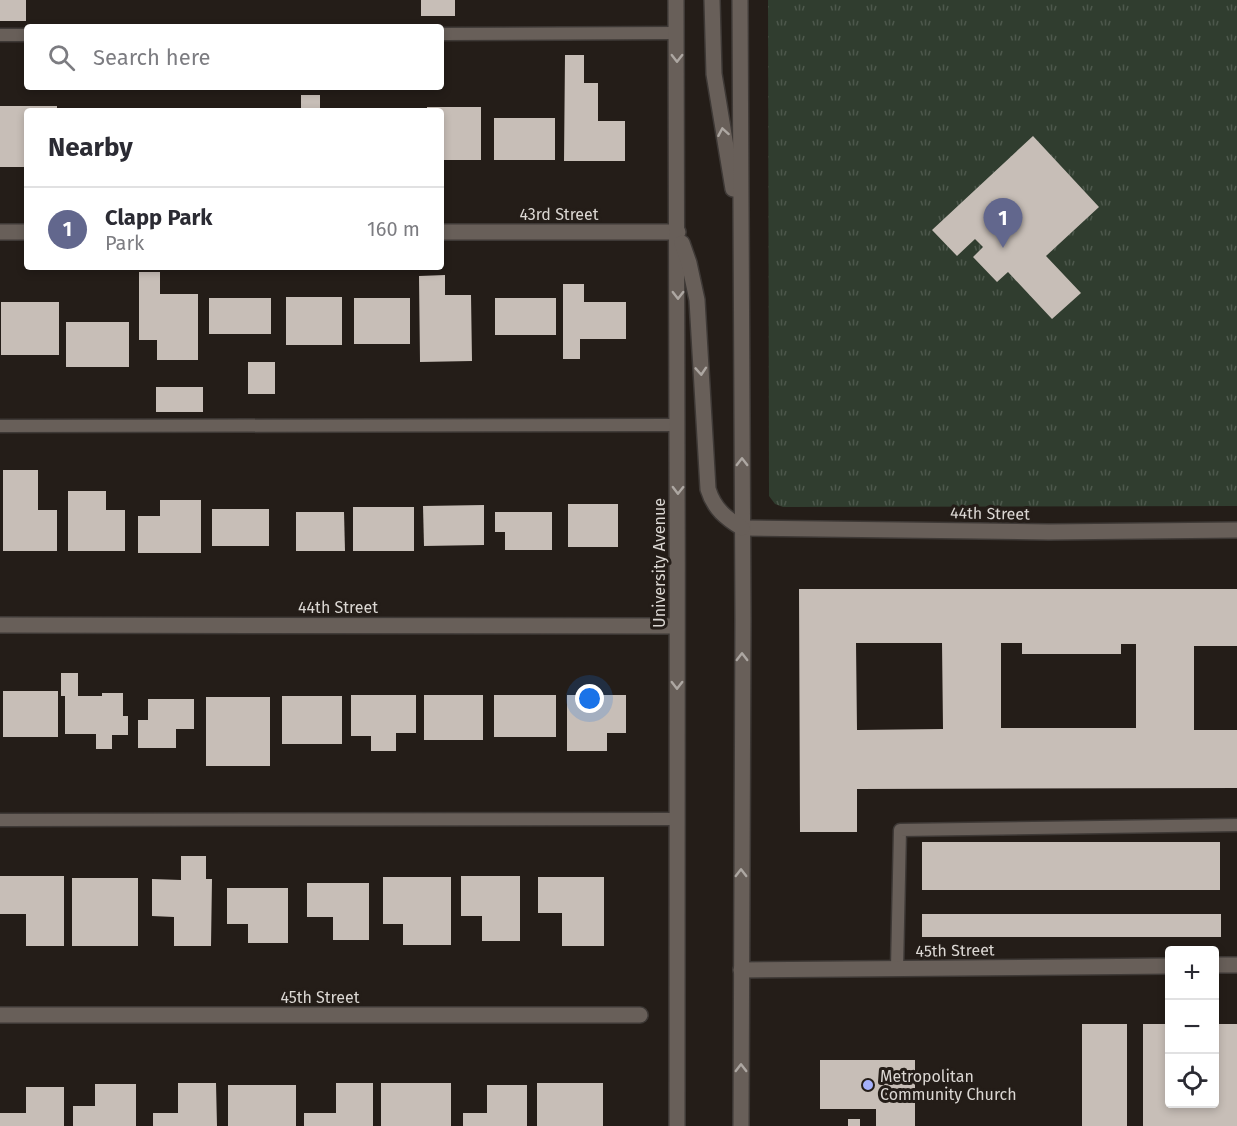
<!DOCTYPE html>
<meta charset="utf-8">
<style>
:root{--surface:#fff;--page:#f2f2f3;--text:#2b2b33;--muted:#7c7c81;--line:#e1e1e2;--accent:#62678d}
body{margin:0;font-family:"Fira Sans",sans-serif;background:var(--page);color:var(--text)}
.controls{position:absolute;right:18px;bottom:18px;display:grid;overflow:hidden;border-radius:6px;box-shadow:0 3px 9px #0003}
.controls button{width:54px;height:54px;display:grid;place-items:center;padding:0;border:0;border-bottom:2px solid var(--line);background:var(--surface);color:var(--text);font:30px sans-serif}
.you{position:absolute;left:590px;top:699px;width:21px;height:21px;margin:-15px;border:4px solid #fff;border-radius:50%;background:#1a73e8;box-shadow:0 0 0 9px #1a73e833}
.badge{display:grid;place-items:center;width:39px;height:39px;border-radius:50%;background:var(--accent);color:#fff;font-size:20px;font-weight:700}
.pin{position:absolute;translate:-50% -50px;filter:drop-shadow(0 2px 3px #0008)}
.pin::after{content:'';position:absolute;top:32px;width:21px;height:18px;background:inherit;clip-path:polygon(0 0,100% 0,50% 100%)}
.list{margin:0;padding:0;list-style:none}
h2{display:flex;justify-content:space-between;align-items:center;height:78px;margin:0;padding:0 24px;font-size:26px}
h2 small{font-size:20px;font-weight:400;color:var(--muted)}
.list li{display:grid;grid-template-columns:39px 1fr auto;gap:18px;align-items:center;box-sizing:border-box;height:84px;padding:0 24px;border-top:2px solid var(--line)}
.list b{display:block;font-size:22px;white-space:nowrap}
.list p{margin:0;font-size:20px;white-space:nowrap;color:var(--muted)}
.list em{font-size:20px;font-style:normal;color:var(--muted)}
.icon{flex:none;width:33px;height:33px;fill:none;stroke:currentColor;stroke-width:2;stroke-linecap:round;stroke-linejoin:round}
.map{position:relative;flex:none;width:1237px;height:1126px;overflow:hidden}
.search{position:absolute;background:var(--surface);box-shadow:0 3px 9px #0003;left:24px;top:24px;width:420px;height:66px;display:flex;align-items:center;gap:15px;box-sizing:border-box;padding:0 21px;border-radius:6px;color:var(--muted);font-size:22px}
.panel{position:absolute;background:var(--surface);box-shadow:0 3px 9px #0003;left:24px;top:108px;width:420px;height:162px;border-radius:6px}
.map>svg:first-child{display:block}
</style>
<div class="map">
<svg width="1237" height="1126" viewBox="0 0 1237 1126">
<defs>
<pattern id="park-tufts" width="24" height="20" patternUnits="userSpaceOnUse" patternTransform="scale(1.5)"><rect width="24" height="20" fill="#303d2f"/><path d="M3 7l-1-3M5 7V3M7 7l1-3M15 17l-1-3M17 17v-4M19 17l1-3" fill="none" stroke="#4d584c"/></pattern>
</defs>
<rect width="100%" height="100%" fill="#241d18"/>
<path fill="url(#park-tufts)" d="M768,0H1237V506L783,507L775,504L769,496Z"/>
<g fill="#c7beb7" fill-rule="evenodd">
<rect x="0" y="0" width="26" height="21"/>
<rect x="421" y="0" width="34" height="16"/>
<path d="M565,55H584V83H598V121H625V161H564Z"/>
<rect x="301" y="95" width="19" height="16"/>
<path d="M0,106H57V111H27V167H0Z"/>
<path d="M427,107H481V160H441V111H427Z"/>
<rect x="494" y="118" width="61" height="42"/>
<path d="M1033,136L1099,207L1046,256L1081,293L1052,319L1008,272L997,282L973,257L983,247L975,239L957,256L932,230Z"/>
<path d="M139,272H160V294H198V360H157V340H139Z"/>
<path d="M445,275V295H471L472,361L420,362L419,276Z"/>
<path d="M563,284H584V302H626V339H580V359H563Z"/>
<rect x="286" y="297" width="56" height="48"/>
<rect x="209" y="298" width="62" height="36"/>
<rect x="354" y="298" width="56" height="46"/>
<rect x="495" y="298" width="61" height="37"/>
<rect x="1" y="302" width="58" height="53"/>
<rect x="66" y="322" width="63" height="45"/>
<rect x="248" y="362" width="27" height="32"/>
<rect x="156" y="387" width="47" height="25"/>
<path d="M3,470H38V510H57V551H3Z"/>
<path d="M68,491H106V510H125V551H68Z"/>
<path d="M160,500H201V553H138V516H160Z"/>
<rect x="568" y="504" width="50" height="43"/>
<path d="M484,505V545L424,546L423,506Z"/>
<rect x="353" y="507" width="61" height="44"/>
<rect x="212" y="509" width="57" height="37"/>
<path d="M296,512H344L345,551H296Z"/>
<path d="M495,512H552V550H505V532H495Z"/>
<path d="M799,589H1237V646H1194V730H1237V788L857,789V832H800ZM856,643H942L943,729L857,730ZM1001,643H1022V654H1121V644H1136V728H1001Z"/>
<path d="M61,673H78V696H102V693H123V716H128V735H112V749H96V734H65V696H61Z"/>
<rect x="3" y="691" width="55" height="46"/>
<path d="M351,695H416V733H396V751H371V736H351Z"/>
<rect x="424" y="695" width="59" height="45"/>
<rect x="494" y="695" width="62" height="42"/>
<path d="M567,695H626V733H607V751H567Z"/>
<rect x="282" y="696" width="60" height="48"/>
<rect x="206" y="697" width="64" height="69"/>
<path d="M148,699H194V729H176V748H138V720H148Z"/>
<rect x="922" y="842" width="298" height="48"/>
<path d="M181,856H206V879H212L211,946H174V917L152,916V879L181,880Z"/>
<path d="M0,876H64V946H26V914H0Z"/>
<path d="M461,876H520V941H482V916H461Z"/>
<path d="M383,877H451V945H403V924H383Z"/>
<path d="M538,877H604V946H562V913H538Z"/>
<rect x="72" y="878" width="66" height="68"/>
<path d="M307,883H369V940H333V917H307Z"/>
<path d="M227,888H288V943H248V924H227Z"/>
<rect x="922" y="914" width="299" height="23"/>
<rect x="1082" y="1024" width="45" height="102"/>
<path d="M1143,1024H1170V1104H1214V1024H1237V1126H1143Z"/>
<path d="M820,1060H915V1126H876V1109H820Z"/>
<path d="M178,1083H216L217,1126H153V1113H178Z"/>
<path d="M336,1083H373V1126H304V1113H336Z"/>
<rect x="381" y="1083" width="70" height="43"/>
<rect x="537" y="1083" width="66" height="43"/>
<path d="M95,1084H136V1126H73V1106H95Z"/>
<rect x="228" y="1085" width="68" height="41"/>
<path d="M487,1085H527V1126H463V1113H487Z"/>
<path d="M26,1087H64V1126H0V1113H26Z"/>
<rect x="848" y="1119" width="12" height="7"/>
</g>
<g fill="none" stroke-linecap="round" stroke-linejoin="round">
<g stroke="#3e3936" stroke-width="15">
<g id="service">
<path d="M441,34L676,33"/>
<path d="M0,35H27"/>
<path d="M0,426L678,425"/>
<path d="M0,820L677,819"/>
<path d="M897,968L900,830L1237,825"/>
</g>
</g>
<g stroke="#3e3936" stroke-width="18">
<g id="minor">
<path d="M0,232H27"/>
<path d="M441,232H678"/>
<path d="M742,528L1049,532L1237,530"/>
<path d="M0,625L676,626"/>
<path d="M1214,965H1237"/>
<path d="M741,970L1170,966"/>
<path d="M0,1015H640"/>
</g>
</g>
<g stroke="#3e3936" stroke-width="18">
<g id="secondary">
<path d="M676,0C678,375 677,751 677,1126"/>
<path d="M712,0L714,74L733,189"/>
<path d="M740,0L743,619L741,1126"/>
<path d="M682,243L689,263L697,300L708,489C714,509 726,518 742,528"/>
</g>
</g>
<use href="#service" stroke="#685f59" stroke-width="12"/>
<use href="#minor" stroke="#685f59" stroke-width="15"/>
<use href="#secondary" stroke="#685f59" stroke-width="15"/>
</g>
<defs><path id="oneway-chevron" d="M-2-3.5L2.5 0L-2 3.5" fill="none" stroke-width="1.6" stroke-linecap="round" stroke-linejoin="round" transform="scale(1.5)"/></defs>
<g stroke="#ada7a2">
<use href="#oneway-chevron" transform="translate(677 58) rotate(90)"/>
<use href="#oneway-chevron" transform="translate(723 132) rotate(-100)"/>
<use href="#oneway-chevron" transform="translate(678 295) rotate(90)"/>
<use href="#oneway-chevron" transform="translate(701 371) rotate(86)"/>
<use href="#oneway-chevron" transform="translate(742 462) rotate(-90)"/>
<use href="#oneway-chevron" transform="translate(678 490) rotate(91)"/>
<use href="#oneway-chevron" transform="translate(742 657) rotate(-90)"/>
<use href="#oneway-chevron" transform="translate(677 685) rotate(90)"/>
<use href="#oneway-chevron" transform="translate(741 873) rotate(-90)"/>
<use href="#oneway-chevron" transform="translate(741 1068) rotate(-90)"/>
</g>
<circle fill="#a5b1fc" stroke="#241d18" stroke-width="2" cx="868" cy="1085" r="6"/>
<g text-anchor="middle" stroke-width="6" stroke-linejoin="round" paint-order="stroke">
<g font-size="16" fill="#dbd7d3" stroke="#241d18">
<text x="559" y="220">43rd Street</text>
<text transform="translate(990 513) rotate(1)" y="6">44th Street</text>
<text transform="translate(659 563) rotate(-90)" y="6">University Avenue</text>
<text x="338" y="613">44th Street</text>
<text transform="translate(955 950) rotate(-1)" y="6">45th Street</text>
<text x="320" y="1003">45th Street</text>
</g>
<g font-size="16" fill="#dbd7d3" stroke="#241d18" text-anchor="start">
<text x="880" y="1082">Metropolitan<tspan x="880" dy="18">Community Church</tspan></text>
</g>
</g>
</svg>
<div class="controls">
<button>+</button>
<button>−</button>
<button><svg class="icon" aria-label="locate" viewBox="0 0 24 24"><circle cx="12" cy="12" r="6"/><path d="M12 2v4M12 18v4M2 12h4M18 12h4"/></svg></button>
</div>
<div class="you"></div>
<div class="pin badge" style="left:1003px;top:248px">1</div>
<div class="search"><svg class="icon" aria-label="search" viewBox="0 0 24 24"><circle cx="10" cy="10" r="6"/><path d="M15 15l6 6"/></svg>Search here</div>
<section class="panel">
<h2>Nearby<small></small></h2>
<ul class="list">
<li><span class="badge">1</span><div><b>Clapp Park</b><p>Park</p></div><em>160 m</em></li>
</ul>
</section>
</div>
